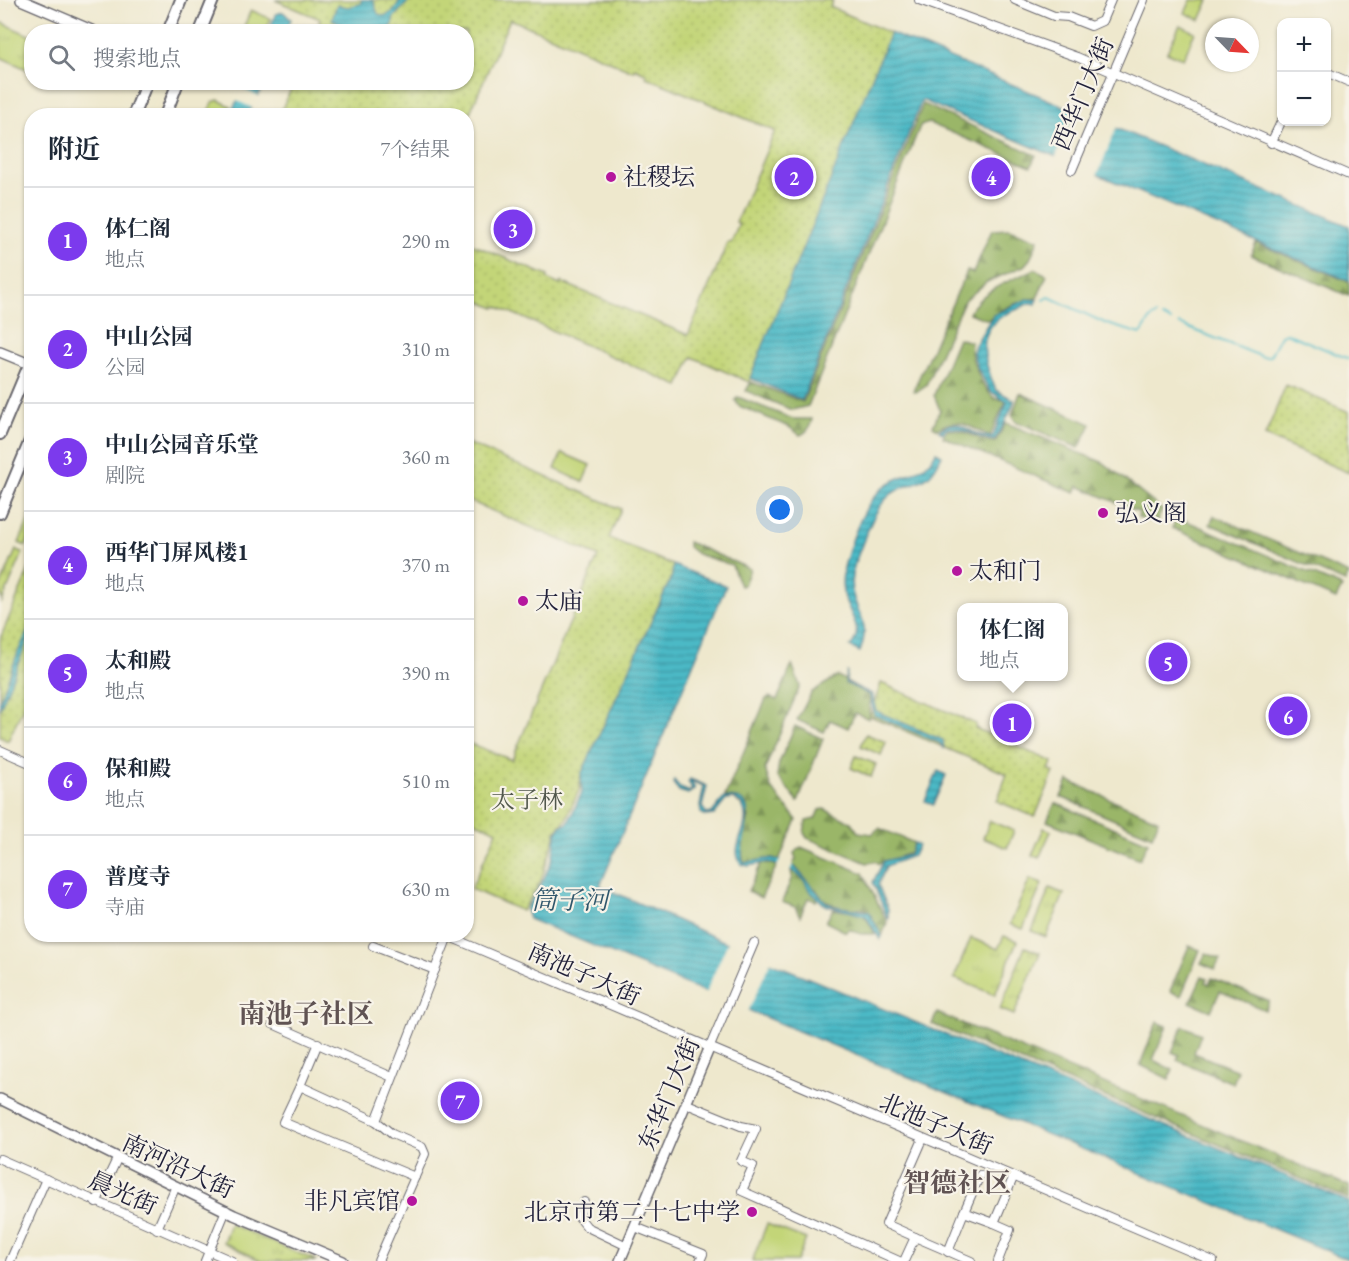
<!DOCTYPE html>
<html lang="zh">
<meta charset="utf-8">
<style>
:root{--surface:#fff;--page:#f6f6f7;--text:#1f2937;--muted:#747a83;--line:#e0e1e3;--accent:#7c3aed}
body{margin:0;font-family:"EB Garamond","Noto Serif SC",serif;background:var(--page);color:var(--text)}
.controls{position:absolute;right:18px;top:18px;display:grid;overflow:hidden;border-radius:12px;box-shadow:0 2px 4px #0004}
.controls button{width:54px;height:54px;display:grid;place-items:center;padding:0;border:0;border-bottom:2px solid var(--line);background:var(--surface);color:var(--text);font:30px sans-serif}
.compass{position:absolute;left:1205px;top:18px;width:54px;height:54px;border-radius:50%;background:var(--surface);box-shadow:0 2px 4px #0004;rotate:115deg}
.you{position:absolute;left:780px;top:510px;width:21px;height:21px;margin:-15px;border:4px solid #fff;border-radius:50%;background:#1a73e8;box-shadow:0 0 0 9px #1a73e833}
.badge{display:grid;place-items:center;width:39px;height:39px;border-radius:50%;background:var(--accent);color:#fff;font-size:20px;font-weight:700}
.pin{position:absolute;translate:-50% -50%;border:3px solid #fff;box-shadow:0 2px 6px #0006}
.popup{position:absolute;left:957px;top:603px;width:111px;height:78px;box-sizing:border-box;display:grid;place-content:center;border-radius:12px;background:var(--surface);filter:drop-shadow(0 2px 4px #0005);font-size:20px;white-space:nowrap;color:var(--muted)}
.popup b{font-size:22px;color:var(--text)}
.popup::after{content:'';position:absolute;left:50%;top:100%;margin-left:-12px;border:12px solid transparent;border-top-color:var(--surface)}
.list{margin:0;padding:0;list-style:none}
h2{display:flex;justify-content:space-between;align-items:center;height:78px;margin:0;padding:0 24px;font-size:26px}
h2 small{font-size:20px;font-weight:400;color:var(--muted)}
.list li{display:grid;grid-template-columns:39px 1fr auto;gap:18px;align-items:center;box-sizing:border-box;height:108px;padding:0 24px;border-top:2px solid var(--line)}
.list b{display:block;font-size:22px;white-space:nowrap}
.list p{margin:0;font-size:20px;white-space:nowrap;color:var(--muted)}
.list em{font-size:20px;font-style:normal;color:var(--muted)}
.icon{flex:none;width:33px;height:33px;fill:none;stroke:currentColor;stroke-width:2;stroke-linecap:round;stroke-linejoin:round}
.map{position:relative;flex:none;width:1349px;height:1261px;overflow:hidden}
.search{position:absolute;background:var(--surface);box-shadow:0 2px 4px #0004;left:24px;top:24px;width:450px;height:66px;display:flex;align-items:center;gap:15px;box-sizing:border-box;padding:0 21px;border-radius:24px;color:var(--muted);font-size:22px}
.panel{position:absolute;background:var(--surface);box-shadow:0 2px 4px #0004;left:24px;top:108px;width:450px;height:834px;border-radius:24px}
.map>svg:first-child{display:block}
</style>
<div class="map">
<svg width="1349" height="1261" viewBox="0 0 1349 1261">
<defs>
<pattern id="grass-tufts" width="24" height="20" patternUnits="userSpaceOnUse" patternTransform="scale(1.5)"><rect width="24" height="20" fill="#c3d578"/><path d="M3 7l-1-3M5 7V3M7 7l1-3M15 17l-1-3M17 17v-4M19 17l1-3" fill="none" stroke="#a7b769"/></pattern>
<pattern id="forest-firs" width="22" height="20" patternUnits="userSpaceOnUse" patternTransform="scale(1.5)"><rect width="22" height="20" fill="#9ab668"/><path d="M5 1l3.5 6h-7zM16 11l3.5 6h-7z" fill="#7d9457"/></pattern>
<pattern id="park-dots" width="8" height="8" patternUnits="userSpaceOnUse" patternTransform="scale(1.5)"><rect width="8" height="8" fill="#c3d578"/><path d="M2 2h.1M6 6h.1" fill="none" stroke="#a7b769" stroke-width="1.8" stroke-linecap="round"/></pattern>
<pattern id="water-rules" width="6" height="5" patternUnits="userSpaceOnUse" patternTransform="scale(1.5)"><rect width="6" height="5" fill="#4bb9c6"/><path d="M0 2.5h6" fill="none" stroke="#3e96a2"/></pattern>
</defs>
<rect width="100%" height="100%" fill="#f7f3e8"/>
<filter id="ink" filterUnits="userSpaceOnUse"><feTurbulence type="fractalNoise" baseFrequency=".0167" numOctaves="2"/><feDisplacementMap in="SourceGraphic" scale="12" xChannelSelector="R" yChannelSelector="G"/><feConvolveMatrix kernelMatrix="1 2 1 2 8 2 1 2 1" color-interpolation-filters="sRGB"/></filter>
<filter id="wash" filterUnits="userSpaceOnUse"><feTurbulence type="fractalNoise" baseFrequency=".008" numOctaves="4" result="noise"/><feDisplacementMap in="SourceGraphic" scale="24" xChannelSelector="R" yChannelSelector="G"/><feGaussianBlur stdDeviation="1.35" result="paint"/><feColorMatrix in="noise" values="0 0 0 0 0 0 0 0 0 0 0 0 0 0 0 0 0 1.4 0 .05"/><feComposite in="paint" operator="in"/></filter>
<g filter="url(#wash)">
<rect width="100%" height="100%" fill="#eee8cd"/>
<g fill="url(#grass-tufts)" stroke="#727c5a" stroke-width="1.5">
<path d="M251,10L271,19L265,31H242Z"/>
<path d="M0,22L31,36V71L0,57Z"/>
<path d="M218,100L231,106L225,115H207L213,102Z"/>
<path d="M31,514V533L26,546L19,543Z"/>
<path d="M16,550L23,553L2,602L0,587Z"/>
<path d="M1044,828L1051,831L1039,858L1032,855Z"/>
<path d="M1030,879L1042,884L1023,929L1010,924Z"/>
<path d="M1050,888L1064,894L1046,937L1032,931Z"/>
<path d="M1004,936L1017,941L995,995L954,978L971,938L998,949Z"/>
<path d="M1025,947L1040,953L1014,1015L1000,1009Z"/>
<path d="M230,1224L317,1261H261L223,1242Z"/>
</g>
<g fill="url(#forest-firs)" stroke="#5e6c52" stroke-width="1.5">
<path d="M923,104L1036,155L1031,166L929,123L920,126L808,406L792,410L746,391L751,382L803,402Z"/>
<path d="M1010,229L1038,240L1030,259L1024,266L987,282L964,301L926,385L916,392L913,391L967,271L973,273L992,230Z"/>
<path d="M1256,243L1349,282V296L1251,255Z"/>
<path d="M1035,269L1047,275L1037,298C1021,300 999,309 988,320L969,313C983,288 1011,281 1035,269Z"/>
<path d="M958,338L971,342C968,355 982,386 992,396C996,399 1001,399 1006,401L990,436C971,428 957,415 938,429L933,426L940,410L934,395Z"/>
<path d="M1020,393L1091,424L1079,448L1015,421L1012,415Z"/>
<path d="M738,397L793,419H812C810,427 808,432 800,435L789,427L739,406L735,400Z"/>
<path d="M1006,423L1104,463L1162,510L1157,521L1149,517L1147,521L1138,517L1139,512L1078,486L1075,493L943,437L947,430C964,427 979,443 995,442Z"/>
<path d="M1214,516L1349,574L1345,582L1210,524Z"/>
<path d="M1177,517L1342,587L1336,599L1172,528Z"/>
<path d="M688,542L750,569L744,585L740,586L732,565L697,554L688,547Z"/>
<path d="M792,665L800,686L765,769L771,788L797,820L779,860L772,858L744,863L741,848L749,817C743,803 738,801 725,796L766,699L769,697L777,700Z"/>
<path d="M838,676L870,695L869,719L855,713L848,728L830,720L824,732L797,720L812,692Z"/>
<path d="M795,726L823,739L798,802L777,776L779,763Z"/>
<path d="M1068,781L1159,820L1152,836L1061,797Z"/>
<path d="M1055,803L1148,842L1140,859L1047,821Z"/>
<path d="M824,809L851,822L858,832L872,834L879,828L914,843L910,853L879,864L875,861L867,863L807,838L804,833L806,821L815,819L819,810Z"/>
<path d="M801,847L863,873L887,922L882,936L865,909C856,908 846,909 837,906C816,900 807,877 792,864L796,860L794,853Z"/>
<path d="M762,862L777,865L761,898L748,891Z"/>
<path d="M791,870L803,878L817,898L816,901L808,898L800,916L795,907L782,902L792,877Z"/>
<path d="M833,909C862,915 860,904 875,934H861L849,929L846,932L826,922Z"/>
<path d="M1189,946L1200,950L1181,996L1170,991Z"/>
<path d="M1206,953L1220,959L1215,969L1201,963Z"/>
<path d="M1202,976L1207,979L1205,982L1209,984L1212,978L1269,1001L1265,1010L1220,991L1211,1011L1190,1002Z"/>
<path d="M937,1013L1349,1186V1199L932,1024Z"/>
<path d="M1157,1022L1167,1026L1153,1060L1173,1070L1169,1079L1140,1065Z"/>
<path d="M1183,1026L1201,1034L1194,1053L1238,1071L1233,1083L1177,1060L1179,1055L1172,1052Z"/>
</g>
<g fill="url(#park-dots)" stroke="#727c5a" stroke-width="1.5">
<path d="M275,0H833L830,7L890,33L749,382L692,357L679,386L496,306L495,308L474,299L470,307L467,306V242L548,276L547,279L560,285L561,282L688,335L728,242L731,243L739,224L736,222L775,131L646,77L647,74L635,68L633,71L510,19L469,115H279L294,83L466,82V32L316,31L320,19Z"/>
<path d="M1286,385L1349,412V473L1265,436Z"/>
<path d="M467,443L621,509L609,538L673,565L672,576L580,778V788L565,821L557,830L540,883L522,911L471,889L497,831L467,818L466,742L512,760L598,556L467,500Z"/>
<path d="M31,565V690L8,741L0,737V639Z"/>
<path d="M881,683L976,724L975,728L1053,762L1049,769L1054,772L1035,817L997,801L1007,774L870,716Z"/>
<path d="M866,734L886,742L881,755L861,746Z"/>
<path d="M856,756L876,764L871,777L851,768Z"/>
</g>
<g fill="#c3d578" stroke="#727c5a" stroke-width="1.5">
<path d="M1191,0H1209L1200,20L1185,13Z"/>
<path d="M1180,25L1195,32L1183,59L1167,52Z"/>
<path d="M562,453L590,465L583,482L555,469Z"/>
<path d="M990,821L1014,831L1007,848L983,838Z"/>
<path d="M767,1224L806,1239L797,1261H752Z"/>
</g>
<g fill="url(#water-rules)" stroke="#366e80" stroke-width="1.5">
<path d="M362,0H373L378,14L384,16L393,12L400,0H410L394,17L390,31C369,32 349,30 332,19L337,5L348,7L360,4Z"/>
<path d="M283,12L291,19L286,31H269L276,14Z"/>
<path d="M890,33L1349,226V281L922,100L802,400L750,378Z"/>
<path d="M247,83H265L248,115L229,116Z"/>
<path d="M1027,299L1037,300L1036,304C1027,301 1026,306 1018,309C975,323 980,354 996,390L1014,400C1014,406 998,436 994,440C980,441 961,423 945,429L943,433L939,431C959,412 972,440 993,436L1007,402L990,391L978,369L973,353L975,345L993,315Z"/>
<path d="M936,452L942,455C927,490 914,477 890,495C877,506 869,527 863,542C857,558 849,574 852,591C858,618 871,621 860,652L850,647C867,628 846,612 843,592C841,581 843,570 846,560C853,535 865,499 888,484C906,472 925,474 936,452Z"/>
<path d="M673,565L726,586L600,886L770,962L1349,1202V1260L529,919L526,909L541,885L552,860L557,832L561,826L568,823L582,792L581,775L672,576Z"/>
<path d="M31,624V632L0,709V701L18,652Z"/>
<path d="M847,671L846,682L872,694L876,711L943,740L944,749L940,743L874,715L870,695L845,683Z"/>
<path d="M938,771L946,775L933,805L925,801Z"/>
<path d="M690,779L707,786L702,807L707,814L712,813L724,798C769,791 734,847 744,863L772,858L792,864L826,902L834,906L869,912L882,936L880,940L866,916L825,905L809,890L803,879L791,870L768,862L748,866L741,864C728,844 754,828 742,804L733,799L726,800L714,815L706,816L701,813L700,806L704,786L691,781L695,789L688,794L679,791L673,783L674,780L680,788L690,792L692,788L688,782Z"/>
<path d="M914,843L918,845L913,856L886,866L878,885L888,909V920L873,882L884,861L909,855Z"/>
</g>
<g fill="#eee8cd">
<path d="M241,88L262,98L255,109L235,100Z"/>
<path d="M1076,109L1117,126L1096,178L1054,161Z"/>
<path d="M782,857L794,862L789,873L776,868Z"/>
<path d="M728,942L771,960L748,1012L705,994Z"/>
</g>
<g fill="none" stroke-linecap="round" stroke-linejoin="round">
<g stroke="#4bb9c6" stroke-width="2">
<path d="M1044,300L1049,297L1107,324L1141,334L1151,318L1156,315"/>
<path d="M1162,317L1171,321"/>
<path d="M1179,324L1263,357L1270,356L1281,335L1286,333L1349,359"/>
</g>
</g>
</g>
<g filter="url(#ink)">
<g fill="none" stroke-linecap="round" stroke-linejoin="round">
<g stroke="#69676e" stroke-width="10">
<g id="minor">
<path d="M919,0L1077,57L1349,175"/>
<path d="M1015,0L1054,16L1068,17L1091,26L1102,21L1111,0"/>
<path d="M1326,72L1349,82"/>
<path d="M1271,143L1282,120"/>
<path d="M1072,170L1144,0"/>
<path d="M0,750L32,764"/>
<path d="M443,934L1213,1261"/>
<path d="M373,946L435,970"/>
<path d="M273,1024L392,1077"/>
<path d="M318,1043L300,1086L376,1121L392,1134L422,1147L425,1154L378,1261"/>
<path d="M709,1049L754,943"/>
<path d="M300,1086L283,1122L415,1177"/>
<path d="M687,1104L741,1126L756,1129L741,1161L753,1166L742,1191L899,1261"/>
<path d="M376,1121L448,936"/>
<path d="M0,1159L232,1261"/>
<path d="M584,1202L579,1217L587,1227L627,1246"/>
<path d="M96,1203L117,1159"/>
<path d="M964,1212L980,1175"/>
<path d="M635,1227L703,1254L700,1261"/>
<path d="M157,1229L176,1186"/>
<path d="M915,1237L886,1224L923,1139"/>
<path d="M948,1252L964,1212L994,1223"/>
<path d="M10,1261L46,1179"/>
<path d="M205,1261L226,1210"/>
<path d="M904,1261L915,1237L971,1261"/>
<path d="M998,1261L1010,1230L994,1223L1013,1178"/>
</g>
</g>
<g stroke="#69676e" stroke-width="12">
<g id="major">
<path d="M21,0L96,32"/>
<path d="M0,352L32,365"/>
<path d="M0,1099L234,1215L343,1261"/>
<path d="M620,1261L709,1049"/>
</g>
</g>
<g stroke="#69676e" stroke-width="14">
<g id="highway">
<path d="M168,32L181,0"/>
<path d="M200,32L213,0"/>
<path d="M133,116L147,82"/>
<path d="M165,116L178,82"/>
<path d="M0,434L32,358"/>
<path d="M0,513L32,436"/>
</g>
</g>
<use href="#minor" stroke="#fff" stroke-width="8"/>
<use href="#major" stroke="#fff" stroke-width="9"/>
<use href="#highway" stroke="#fff" stroke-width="10"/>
</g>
</g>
<g fill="#b5179e" stroke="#f7f3e8" stroke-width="2">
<circle cx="611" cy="177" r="6"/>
<circle cx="1103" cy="513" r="6"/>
<circle cx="957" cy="571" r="6"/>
<circle cx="523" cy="601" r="6"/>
<circle cx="412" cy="1201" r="6"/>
<circle cx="752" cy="1212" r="6"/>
</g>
<g text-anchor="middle" stroke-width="4.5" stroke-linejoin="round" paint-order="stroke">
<g font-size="24" fill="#22223b" stroke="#f7f3e8">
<text transform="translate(1083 94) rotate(-67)" y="8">西华门大街</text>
<text transform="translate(584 974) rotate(24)" y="8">南池子大街</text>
<text transform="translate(669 1094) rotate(-67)" y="8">东华门大街</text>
<text transform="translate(936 1124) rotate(23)" y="8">北池子大街</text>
<text transform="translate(178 1166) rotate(25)" y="8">南河沿大街</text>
<text transform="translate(123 1193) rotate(24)" y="8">晨光街</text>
</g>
<g font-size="24" fill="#22223b" stroke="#f7f3e8" text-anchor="start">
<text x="623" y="185">社稷坛</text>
<text x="1115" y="521">弘义阁</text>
<text x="969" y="579">太和门</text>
<text x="535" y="609">太庙</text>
<text x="400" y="1209" text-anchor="end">非凡宾馆</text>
<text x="740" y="1220" text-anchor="end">北京市第二十七中学</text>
</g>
<g font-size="24" fill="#52584d" stroke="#f7f3e8">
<text x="527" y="808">太子林</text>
</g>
<g font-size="26" font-style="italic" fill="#30576c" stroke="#f7f3e8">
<text x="570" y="909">筒子河</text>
</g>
<g font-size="27" font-weight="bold" fill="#605353" stroke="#f7f3e8">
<text x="306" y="1023">南池子社区</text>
<text x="957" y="1192">智德社区</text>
</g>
</g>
</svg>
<div class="controls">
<button>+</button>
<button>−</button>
</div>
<svg class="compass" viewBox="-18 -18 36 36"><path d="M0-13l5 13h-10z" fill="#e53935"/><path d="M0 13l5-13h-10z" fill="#747a83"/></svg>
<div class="you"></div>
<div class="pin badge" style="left:1012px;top:723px">1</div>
<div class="popup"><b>体仁阁</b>地点</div>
<div class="pin badge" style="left:794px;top:177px">2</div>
<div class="pin badge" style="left:513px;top:229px">3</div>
<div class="pin badge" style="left:991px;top:177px">4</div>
<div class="pin badge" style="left:1168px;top:662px">5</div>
<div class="pin badge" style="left:1288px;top:716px">6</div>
<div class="pin badge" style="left:460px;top:1101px">7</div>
<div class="search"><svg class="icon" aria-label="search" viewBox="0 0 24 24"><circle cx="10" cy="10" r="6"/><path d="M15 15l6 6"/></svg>搜索地点</div>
<section class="panel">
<h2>附近<small>7个结果</small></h2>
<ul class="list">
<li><span class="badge">1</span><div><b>体仁阁</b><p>地点</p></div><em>290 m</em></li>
<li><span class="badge">2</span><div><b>中山公园</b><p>公园</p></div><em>310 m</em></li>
<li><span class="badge">3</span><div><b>中山公园音乐堂</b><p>剧院</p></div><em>360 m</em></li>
<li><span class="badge">4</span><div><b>西华门屏风楼1</b><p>地点</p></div><em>370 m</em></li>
<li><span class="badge">5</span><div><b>太和殿</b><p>地点</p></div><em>390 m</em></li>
<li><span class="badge">6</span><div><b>保和殿</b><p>地点</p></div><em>510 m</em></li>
<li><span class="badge">7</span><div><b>普度寺</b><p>寺庙</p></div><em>630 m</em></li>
</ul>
</section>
</div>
